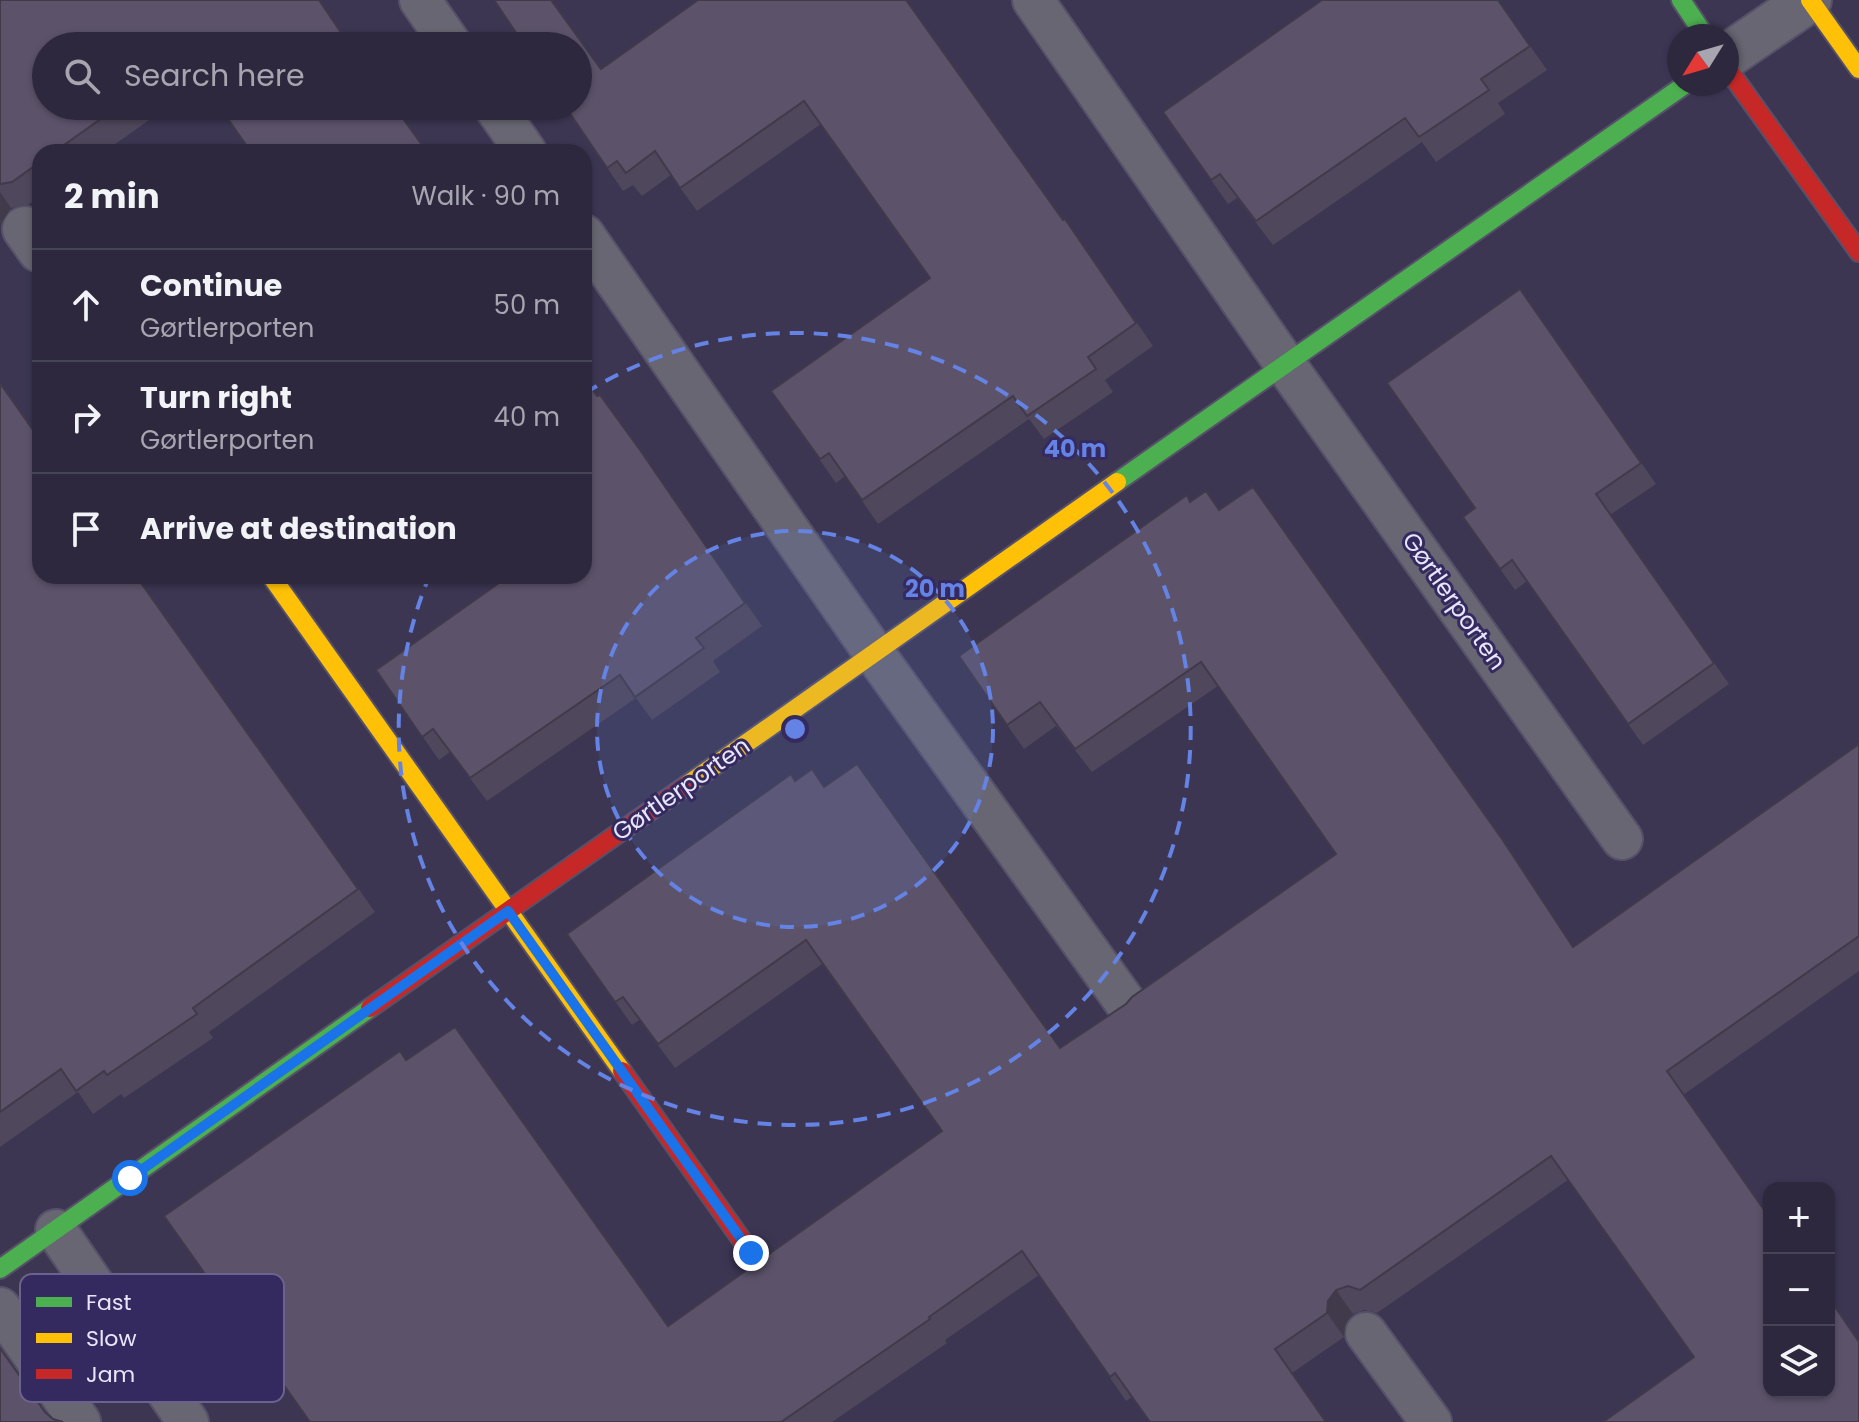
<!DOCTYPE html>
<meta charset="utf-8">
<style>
:root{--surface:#2d283e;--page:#393449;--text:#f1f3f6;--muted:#a7a6b0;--line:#484458}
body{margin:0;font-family:Poppins,sans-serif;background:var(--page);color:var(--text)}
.controls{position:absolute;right:24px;bottom:24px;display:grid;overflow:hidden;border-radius:16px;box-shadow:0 2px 6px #0004}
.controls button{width:72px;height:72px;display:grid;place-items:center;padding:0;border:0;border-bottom:2px solid var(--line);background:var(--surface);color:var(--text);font:40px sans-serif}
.compass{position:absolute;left:1667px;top:24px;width:72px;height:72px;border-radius:50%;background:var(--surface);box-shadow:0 2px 6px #0004;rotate:233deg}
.stop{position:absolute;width:24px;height:24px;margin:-18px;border:6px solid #1a73e8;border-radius:50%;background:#fff}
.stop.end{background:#1a73e8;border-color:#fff;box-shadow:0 2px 8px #0008}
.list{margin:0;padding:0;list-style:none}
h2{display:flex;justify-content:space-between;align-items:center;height:104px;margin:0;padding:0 32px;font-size:34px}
h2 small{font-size:26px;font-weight:400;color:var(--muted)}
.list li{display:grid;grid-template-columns:52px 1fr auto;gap:24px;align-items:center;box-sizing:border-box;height:112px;padding:0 32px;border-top:2px solid var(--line)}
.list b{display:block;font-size:30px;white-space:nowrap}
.list p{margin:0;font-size:26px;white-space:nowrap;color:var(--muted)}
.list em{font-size:26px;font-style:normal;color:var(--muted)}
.icon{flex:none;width:44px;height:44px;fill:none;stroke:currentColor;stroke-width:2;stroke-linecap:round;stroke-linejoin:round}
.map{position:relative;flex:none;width:1859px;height:1422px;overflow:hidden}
.search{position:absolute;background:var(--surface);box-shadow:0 2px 6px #0004;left:32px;top:32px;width:560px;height:88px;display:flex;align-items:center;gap:20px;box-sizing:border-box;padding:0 28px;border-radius:44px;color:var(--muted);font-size:30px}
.panel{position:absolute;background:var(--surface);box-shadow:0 2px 6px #0004;left:32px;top:144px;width:560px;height:440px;border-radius:24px}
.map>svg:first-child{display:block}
</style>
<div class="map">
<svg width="1859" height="1422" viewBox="0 0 1859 1422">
<rect width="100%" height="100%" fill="#3c3653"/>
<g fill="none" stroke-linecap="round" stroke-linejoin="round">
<g stroke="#565168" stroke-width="44">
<g id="lane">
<path d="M420,0L452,46"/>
<path d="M1033,0L1285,364L1622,839"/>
<path d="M494,106L526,152"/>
<path d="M584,235L874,653L1130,1009"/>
<path d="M56,1230L188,1422"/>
<path d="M0,1308L80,1422"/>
<path d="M1366,1333L1431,1422"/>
</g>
</g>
<g stroke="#565168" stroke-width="48">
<g id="street">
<path d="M1727,56L1809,0"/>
<path d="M25,229L40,250"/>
</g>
</g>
<g stroke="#565168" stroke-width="22">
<g id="fast">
<path d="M1681,0L1705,36"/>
<path d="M1117,482L1686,84"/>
<path d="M0,1269L370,1008"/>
</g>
</g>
<g stroke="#565168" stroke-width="22">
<g id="slow">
<path d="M1810,0L1859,69"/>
<path d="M271,576L622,1071"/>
<path d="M687,785L1117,482"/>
</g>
</g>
<g stroke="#565168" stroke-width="22">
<g id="jam">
<path d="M1727,68L1859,252"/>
<path d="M370,1008L687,785"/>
<path d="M622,1071L751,1253"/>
</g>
</g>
<use href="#lane" stroke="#676672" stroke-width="40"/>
<use href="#street" stroke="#676672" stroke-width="44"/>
<use href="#fast" stroke="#4caf50" stroke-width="18"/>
<use href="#slow" stroke="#ffc107" stroke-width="18"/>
<use href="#jam" stroke="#c62828" stroke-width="18"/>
</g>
<g fill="#4f475b">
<path d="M0,0L46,46V106H169L104,152H40V197L28,205L11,208L0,224Z"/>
<path d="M1498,0L1547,70L1498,103L1505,114L1436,162L1422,142L1273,245L1237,198L1228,204L1163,112Z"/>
<path d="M601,69L958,74L1063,220L1065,219L1153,346L1105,380L1113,392L1044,439L1029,419L878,524L845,476L836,483L771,391L930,278L821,124L697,211L671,175L642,196L633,185L623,191L565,106Z"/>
<path d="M1520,289L1656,484L1610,515L1729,684L1643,745L1527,581L1515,590L1463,517L1475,508Z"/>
<path d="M0,383L375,912L209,1032L213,1038L124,1098L121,1094L93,1114L78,1092L0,1147Z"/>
<path d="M597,396L640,450L762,626L713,661L720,672L652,720L636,698L487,801L450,752L439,760L376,670L584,576Z"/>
<path d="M1187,495L1191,502L1219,509L1519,863L1573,947L1859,744V971L1683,1095L1694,1358L1568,1180L1377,1313L1364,1310L1353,1314L1345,1324L1344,1337L1292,1373L1132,1397L1126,1401L1039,1275L945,1340L947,1343L832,1422H310L406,1060L668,1326L942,1131L822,964L675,1068L639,1020L632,1025L567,934L791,774L795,781L824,787L1060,1048L1126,1004L1336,854L1218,686L1092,772L1056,726L1024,749L959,656Z"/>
</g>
<g fill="#403a4a">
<path d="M0,192L11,208L1,224L0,222Z"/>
<path d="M1502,839L1519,863L1589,971L1573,947Z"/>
<path d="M1336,1290L1353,1314L1345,1324L1344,1337L1327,1313L1328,1301Z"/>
</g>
<g fill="#5c536a" stroke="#403a4a" stroke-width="2">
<path d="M0,0H319L350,46H46V106H119L54,152H40V162L12,182L0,184Z"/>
<path d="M494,0H551L601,69L698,0H906L1063,220L1065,219L1136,323L1088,357L1096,369L1027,416L1013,396L862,500L829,453L820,459L771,391L930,278L804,101L680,188L655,151L626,173L617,161L607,168L565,106H578V46H525Z"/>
<path d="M1322,0H1498L1530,46L1481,79L1489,90L1419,137L1405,118L1256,221L1220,174L1211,180L1163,112Z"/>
<path d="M219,106H394L427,152H251Z"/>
<path d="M1520,289L1641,463L1596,494L1714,663L1628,724L1512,560L1500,569L1463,517L1475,508L1387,383Z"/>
<path d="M584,377L597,396L600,395L640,450L745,603L696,638L704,648L635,697L620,675L470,778L433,729L422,737L376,670L509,576H584Z"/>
<path d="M0,383L40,440V576H136L358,889L193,1008L197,1014L107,1075L104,1071L76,1091L61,1069L0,1112Z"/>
<path d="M1253,487L1502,839L1573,947L1859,744V936L1667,1071L1769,1217V1392H1829V1302L1831,1301L1859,1342V1422H1603L1694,1357L1551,1156L1360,1290L1348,1286L1336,1290L1328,1301L1327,1313L1275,1349L1326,1422H1150L1115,1373L1110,1377L1022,1251L929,1317L930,1319L781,1422H310L164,1216L400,1051L406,1060L455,1027L668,1326L942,1131L806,940L658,1044L623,997L615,1002L567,934L791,774L795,781L812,769L824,787L857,764L1060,1048L1126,1004L1132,997L1336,854L1201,662L1075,749L1040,702L1007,725L959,656L1187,495L1190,502L1206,491L1219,510Z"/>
<path d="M0,1348L45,1412L53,1419L63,1422H0Z"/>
</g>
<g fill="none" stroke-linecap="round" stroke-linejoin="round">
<path stroke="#1a73e8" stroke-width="10" d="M130,1178L508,911L751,1253"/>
</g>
<circle cx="795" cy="729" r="198" fill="#6483e4" fill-opacity=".12"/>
<g fill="none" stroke="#6483e4" stroke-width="4" stroke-dasharray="14 10">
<circle cx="795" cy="729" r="198"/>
<path d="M585 393A396 396 0 1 1 429 577"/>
</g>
<g text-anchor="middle" stroke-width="6" stroke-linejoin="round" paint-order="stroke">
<g font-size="24" fill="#e8e6fa" stroke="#352a5f">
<text transform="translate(1454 601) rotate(55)" y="8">Gørtlerporten</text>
<text transform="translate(681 789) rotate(-35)" y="8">Gørtlerporten</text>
</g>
</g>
<rect x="20" y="1274" width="264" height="128" rx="12" fill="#352a5f" stroke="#6b628e" stroke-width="2"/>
<rect x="36" y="1297" width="36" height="10" fill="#4caf50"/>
<rect x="36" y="1333" width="36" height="10" fill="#ffc107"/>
<rect x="36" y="1369" width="36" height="10" fill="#c62828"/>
<g font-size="22" fill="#e8e6fa">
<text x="86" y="1310">Fast</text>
<text x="86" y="1346">Slow</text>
<text x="86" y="1382">Jam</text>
</g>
<circle cx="795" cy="729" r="12" fill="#6483e4" stroke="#352a5f" stroke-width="4"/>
<g font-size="24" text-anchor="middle" font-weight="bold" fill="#6483e4" stroke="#352a5f" stroke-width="6" stroke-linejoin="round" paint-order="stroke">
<text x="1075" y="457">40 m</text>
<text x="935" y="597">20 m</text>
</g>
</svg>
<div class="controls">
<button>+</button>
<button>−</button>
<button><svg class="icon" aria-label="layers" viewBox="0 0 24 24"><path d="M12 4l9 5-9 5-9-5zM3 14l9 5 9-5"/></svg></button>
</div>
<svg class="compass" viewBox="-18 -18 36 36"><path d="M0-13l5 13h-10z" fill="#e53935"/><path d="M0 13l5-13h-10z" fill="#a7a6b0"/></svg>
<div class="stop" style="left:130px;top:1178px"></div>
<div class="stop end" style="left:751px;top:1253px"></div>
<div class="search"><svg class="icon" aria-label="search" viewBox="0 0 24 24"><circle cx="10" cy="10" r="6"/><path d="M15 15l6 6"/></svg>Search here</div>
<section class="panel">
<h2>2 min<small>Walk · 90 m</small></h2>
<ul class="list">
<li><svg class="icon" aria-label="ahead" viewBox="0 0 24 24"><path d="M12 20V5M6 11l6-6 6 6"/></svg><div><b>Continue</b><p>Gørtlerporten</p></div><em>50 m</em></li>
<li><svg class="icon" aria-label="right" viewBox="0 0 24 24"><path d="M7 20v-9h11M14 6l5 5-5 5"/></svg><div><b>Turn right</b><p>Gørtlerporten</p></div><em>40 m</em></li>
<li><svg class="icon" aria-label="arrive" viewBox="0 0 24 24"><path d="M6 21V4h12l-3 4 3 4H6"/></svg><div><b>Arrive at destination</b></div></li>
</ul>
</section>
</div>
